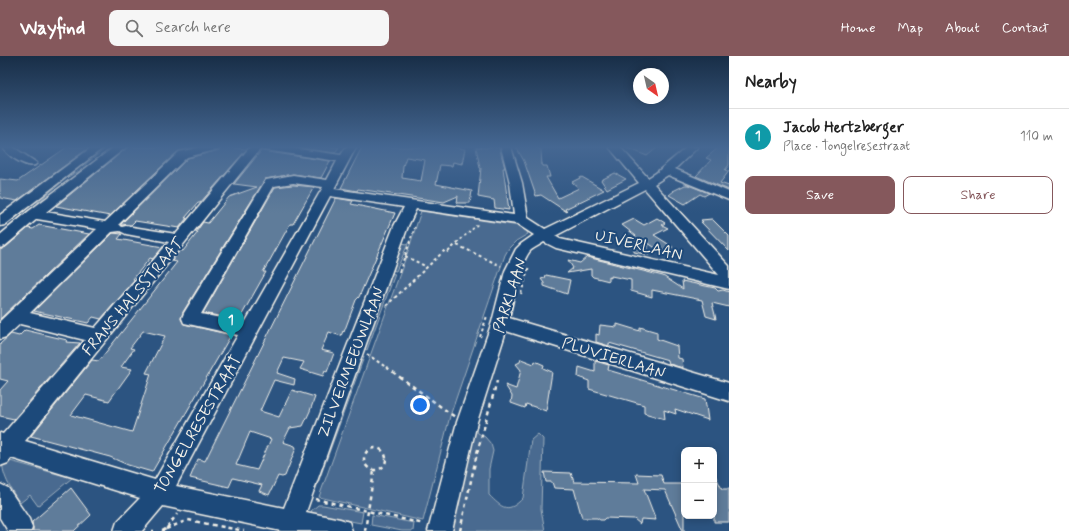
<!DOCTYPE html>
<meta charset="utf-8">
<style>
:root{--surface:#fff;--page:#f6f6f6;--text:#222;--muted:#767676;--line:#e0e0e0;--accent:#85585c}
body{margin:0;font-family:Mynerve,sans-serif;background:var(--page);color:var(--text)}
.controls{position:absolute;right:12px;bottom:12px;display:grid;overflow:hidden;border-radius:8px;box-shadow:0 2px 10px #0003}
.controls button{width:36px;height:36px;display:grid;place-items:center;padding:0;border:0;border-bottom:1px solid var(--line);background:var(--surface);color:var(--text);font:20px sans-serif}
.compass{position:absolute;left:633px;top:12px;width:36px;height:36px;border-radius:50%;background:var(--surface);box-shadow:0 2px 10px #0003;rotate:146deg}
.you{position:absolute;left:420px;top:349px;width:14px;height:14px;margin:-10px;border:3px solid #fff;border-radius:50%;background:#1a73e8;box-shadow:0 0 0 6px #1a73e833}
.badge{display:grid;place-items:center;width:26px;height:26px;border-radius:50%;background:var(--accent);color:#fff;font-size:13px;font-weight:700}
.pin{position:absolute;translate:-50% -33px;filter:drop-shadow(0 1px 2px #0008)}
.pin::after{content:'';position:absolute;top:21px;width:14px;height:12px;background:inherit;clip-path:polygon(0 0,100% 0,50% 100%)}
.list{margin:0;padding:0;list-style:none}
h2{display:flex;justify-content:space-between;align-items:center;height:52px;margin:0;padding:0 16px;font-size:17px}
h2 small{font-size:13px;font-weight:400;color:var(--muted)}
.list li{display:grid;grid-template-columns:26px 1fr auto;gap:12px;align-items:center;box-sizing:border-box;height:56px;padding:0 16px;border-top:1px solid var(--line)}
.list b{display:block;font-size:15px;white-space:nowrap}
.list p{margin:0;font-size:13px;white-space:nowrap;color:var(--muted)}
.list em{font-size:13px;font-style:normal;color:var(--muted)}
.actions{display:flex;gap:8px;padding:12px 16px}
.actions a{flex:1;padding:9px 0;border:1px solid var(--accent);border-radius:8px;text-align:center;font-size:14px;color:var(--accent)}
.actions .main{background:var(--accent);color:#fff}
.icon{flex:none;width:22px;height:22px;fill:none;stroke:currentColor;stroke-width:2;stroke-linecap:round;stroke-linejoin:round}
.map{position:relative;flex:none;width:729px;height:475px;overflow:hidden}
header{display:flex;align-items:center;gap:24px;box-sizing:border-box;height:56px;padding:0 20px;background:var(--accent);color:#fff}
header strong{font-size:19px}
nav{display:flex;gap:22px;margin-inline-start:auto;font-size:14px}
.search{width:280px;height:36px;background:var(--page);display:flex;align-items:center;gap:10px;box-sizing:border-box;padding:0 14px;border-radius:8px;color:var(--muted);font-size:15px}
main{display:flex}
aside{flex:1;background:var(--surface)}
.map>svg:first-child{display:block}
</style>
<header>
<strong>Wayfind</strong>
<div class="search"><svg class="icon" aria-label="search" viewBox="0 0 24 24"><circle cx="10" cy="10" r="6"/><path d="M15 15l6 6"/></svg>Search here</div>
<nav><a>Home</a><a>Map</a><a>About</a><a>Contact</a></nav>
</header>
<main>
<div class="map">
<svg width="729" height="475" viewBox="0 0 729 475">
<rect width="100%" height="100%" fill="#2c5481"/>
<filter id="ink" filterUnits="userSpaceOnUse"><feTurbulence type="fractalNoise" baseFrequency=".025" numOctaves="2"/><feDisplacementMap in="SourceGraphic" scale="8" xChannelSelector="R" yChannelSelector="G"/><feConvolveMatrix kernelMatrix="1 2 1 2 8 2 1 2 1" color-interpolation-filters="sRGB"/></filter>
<g filter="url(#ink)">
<g fill="#496b90" stroke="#9eaebc">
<path d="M101,91H108L86,108L83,113L68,121L38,146L31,145Z"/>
<path d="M421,155L513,169C519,170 526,172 528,178L516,185L509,192L505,199L450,360L423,465L319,441L407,198Z"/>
<path d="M401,187L408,188L396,215L391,214Z"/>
<path d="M389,217L395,218L367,294L361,291Z"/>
<path d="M359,297L364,301L315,435L305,439Z"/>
<path d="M473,374L485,381L491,388L493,395L489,413V439C502,452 508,458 523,442L531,384L538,378L543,383L541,453L545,475H449Z"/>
<path d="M3,403L72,422L38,450L30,439L20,447C12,436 0,416 3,403Z"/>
<path d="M318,449H323L363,456L361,467L313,458L311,455Z"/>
<path d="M372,459L414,467L413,475H402L371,469Z"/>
</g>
<g fill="#5e7b9a" stroke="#f4f1e8" fill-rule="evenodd">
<path d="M67,91H90L17,145L0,142V123L18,125Z"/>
<path d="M128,91H195L178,95L110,160L56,150Z"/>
<path d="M221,91L247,93L200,147H198L185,162H187L179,172L135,165L131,169L121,168L188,102L219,94Z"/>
<path d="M293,91H339L335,97Z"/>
<path d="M362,91H451L465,93L462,108L453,106L452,110L440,109L436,128L472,135L470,147H457L458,140L444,146L358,133L357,135L341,132ZM406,101L425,104L421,125L402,122L403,110Z"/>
<path d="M476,91L487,92V91H499L505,112H503L509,154L495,152L494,144L478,141L481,112H480Z"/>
<path d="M516,91H536V92L541,93L542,110H547L550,121H546L558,142L579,132L572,126L582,121L604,134L565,153L567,156L541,139L536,140L524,105Z"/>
<path d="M625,91H658L647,100Z"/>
<path d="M719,91L729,92V109L725,114L729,115L720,127L729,130V134L696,120L711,104L706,102Z"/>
<path d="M261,95L330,105L321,122L293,118L265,123L183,256L181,263L184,268L231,279L152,416L128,409L110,401L31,380L92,304L99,305L106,296L177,206L172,205L180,194L183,195L198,176H196L203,166L208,167L229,141L257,131L234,128ZM143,275L165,280L146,317L151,318L132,376L71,359L86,339L109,345L132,313L121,311L134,293L130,292Z"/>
<path d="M615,117L626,123L607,133L601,124Z"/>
<path d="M293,129L314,131L293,168H290L269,206L263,216H266L239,264L203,257L275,131Z"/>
<path d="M685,129H688L709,137L704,140L700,138L685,148L669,139L674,135H673Z"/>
<path d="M336,142L353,145L351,148L395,157L359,241L356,244L344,276L343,275L341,280L329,276L321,294L334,297L327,316L325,315L323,320L300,313L304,306L284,302L277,317L295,323L294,329L274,324L260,355L279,361L292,334L315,341L310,355L303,370L290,372L283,386L295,390L296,392L285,420L282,421L278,420L269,439L259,435L262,429L233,422L229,431L190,422L198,403L205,405ZM250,376L271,383L257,414L236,409Z"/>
<path d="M657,162L665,167L662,169L668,172L654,179L673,191L663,197L648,187L649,199L634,196V192L625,186L636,180L622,169L634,163L644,169Z"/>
<path d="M712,163L729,180V195L701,166H703L701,164Z"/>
<path d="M39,169L89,178L0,263V194L6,191L28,172L33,173Z"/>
<path d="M113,177L122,178L118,183L163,191L153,203L150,202L133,223L135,224L101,263L93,261L88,267L34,255Z"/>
<path d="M587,201L663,220L683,233L682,225L715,232L718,235L723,234L729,236V251L712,247L716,263L706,260L702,244L652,234V241L631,235V224L611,220V222L609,221V225L593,221L591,219V213L567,217L573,212L568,204L580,207Z"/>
<path d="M546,219L570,224L567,238L544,230V227L541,223L545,222Z"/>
<path d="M617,268L640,275V271L657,276V283L677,290L678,302L682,303L683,312L669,308L668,304L609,287V290L596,286V278L599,279L600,269L617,271Z"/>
<path d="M25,274L67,284L66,286L80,287L14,363L0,360V334L8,325L0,323V288L11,278L19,280Z"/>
<path d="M521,303L534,308L535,305L544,309L543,312L552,316L546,355L526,348L525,352L511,347L512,340L505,329L516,333L521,314L516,308L520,306Z"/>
<path d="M595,305L609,309L608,314L705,343L708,364L675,353L676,358L664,354L665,363L644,357V349L589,333V325L578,321L579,311L595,316Z"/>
<path d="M544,416L571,417L574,426L639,427L636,418L661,419L664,428H684V475H683L665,434L644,433L656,464L641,463L640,468L634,463L605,462L603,464H600L597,462H582L574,433L554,432L552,426H546Z"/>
<path d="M714,417L722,433H729V466H714Z"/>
<path d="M71,432L91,459L74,475H33V472L32,466Z"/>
</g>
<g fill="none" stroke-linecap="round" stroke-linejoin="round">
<g stroke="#f4f1e8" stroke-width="3">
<g id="minor">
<path d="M3,91H13L37,107L35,109C26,112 6,99 3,91Z"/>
<path d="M92,91H104L5,169L0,170V159Z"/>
<path d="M114,91H126L46,156L105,166L179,96L201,91H220L219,93L187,101L119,168L122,171L126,170L176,178L250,91H284L341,99L346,91H356L334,133L514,159L510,127L501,91H511L522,127L528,162L545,173L639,127L609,91H620L648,122L656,117L687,91H698L675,113L729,136V144L668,119L654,128L729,210V233L556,192L544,186C540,189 535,191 531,194C520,205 513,246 509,262L729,327V345L506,275L477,366L452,475H428L457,366L492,266L505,215L516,193L521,188L534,179L517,168L416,153L408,170L306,456L340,463L349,466L352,475H281L163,450L142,475H114L117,466L140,442L11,402L8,407L0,410V377L3,378L85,284L20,268L6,281L0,283V265L97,173L37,163L5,190L0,192V179L29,155ZM260,93L337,105L327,124L293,119L266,124L184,257L182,262L184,267L238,279L155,424L25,385ZM293,127L323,131L245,267L201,258L274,130ZM645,133L719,219L560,183L555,180ZM330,140L404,151L394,170L284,452L176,430ZM120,175L126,178L169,186L95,272L30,257L112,176Z"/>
<path d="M0,428L8,432L29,463L32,472L31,475H8L0,462Z"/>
</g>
</g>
<g stroke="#f4f1e8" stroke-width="1.5" stroke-dasharray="2.5 2.5" stroke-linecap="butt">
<path d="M409,187L415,171"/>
<path d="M457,187L478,168"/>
</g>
<g stroke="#f4f1e8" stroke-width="2" stroke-dasharray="3 3" stroke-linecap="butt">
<path d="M457,189L501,210"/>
<path d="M405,200L427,211"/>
<path d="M399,216L410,186"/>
<path d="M521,238L529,210"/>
<path d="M386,250L444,195L448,196L458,186"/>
<path d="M480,281L487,260"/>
<path d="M367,298L387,312"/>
</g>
<g stroke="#f4f1e8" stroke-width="2.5" stroke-dasharray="4 4" stroke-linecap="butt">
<path d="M386,311L455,361"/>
<circle cx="375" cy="403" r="11"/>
<path d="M315,443L424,468"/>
<path d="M167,472L177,458"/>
<path d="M166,473L188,464L244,475"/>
<path d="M152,475H154"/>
<path d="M162,475L166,473L165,475"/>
<path d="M365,475L374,415"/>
<path d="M460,475L477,397L497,325"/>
</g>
<use href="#minor" fill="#1f4a7a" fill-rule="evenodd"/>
</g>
</g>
<linearGradient id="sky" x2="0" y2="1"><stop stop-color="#182e47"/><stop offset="0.58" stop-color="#456792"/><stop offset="1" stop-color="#456792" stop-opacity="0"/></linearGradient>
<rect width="729" height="157" fill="url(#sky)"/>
<g text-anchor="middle" stroke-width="4" stroke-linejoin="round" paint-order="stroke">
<g font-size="16" fill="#f4f1e8" stroke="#1f4a7a">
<text transform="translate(639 188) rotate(13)" y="6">UIVERLAAN</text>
<text transform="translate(509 239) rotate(-72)" y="6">PARKLAAN</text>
<text transform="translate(132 240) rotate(-50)" y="6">FRANS HALSSTRAAT</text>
<text transform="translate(614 301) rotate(17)" y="6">PLUVIERLAAN</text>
<text transform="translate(350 306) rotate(-69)" y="6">ZILVERMEEUWLAAN</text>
<text transform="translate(197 368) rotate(-60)" y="6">TONGELRESESTRAAT</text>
</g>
</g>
</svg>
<div class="controls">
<button>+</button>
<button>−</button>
</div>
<svg class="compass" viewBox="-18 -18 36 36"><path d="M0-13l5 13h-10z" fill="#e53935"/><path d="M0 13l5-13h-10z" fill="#767676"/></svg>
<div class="you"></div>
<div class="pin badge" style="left:231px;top:284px;background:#0f9aa8">1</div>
</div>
<aside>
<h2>Nearby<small></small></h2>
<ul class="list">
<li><span class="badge" style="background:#0f9aa8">1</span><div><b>Jacob Hertzberger</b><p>Place · Tongelresestraat</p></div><em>110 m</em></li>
</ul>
<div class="actions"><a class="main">Save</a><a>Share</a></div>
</aside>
</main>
